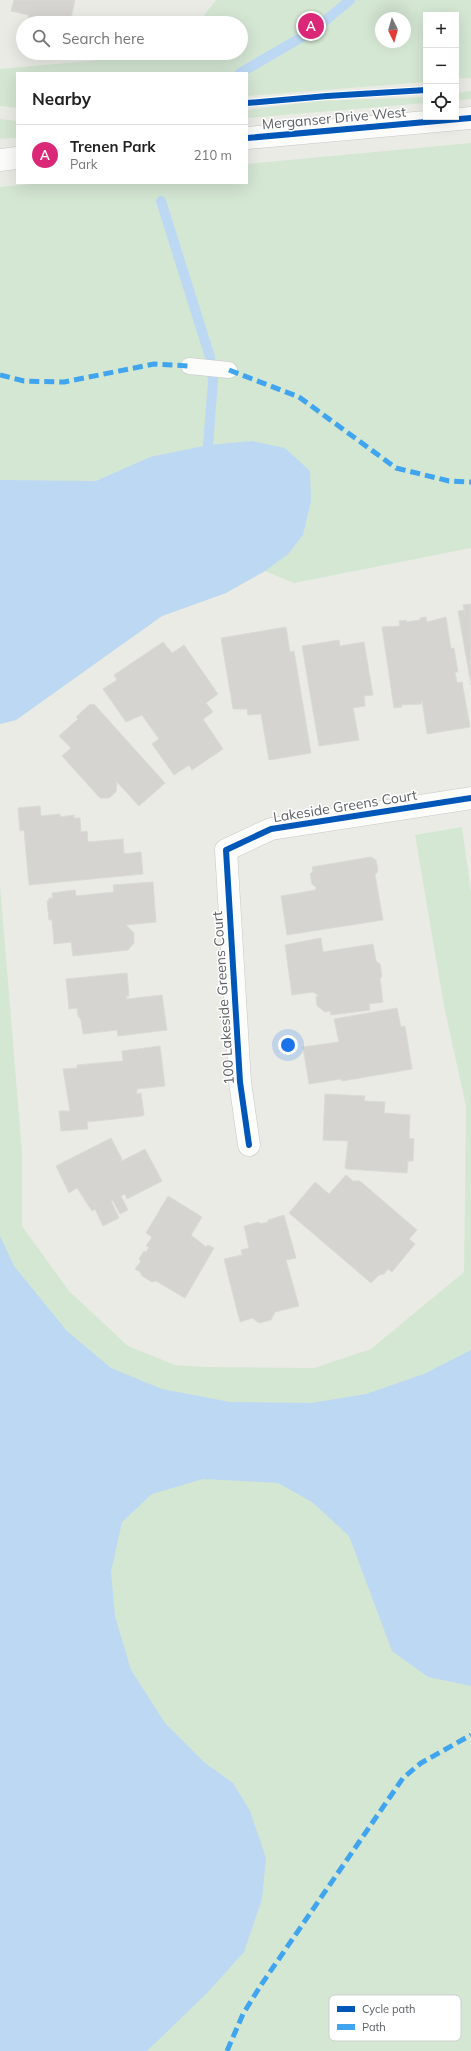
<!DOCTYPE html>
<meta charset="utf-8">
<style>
:root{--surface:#fff;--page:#f6f6f6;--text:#222;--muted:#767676;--line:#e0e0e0;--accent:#db2777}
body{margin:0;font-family:Mulish,sans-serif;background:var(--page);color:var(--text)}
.controls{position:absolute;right:12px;top:12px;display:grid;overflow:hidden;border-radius:0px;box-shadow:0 4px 16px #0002}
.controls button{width:36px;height:36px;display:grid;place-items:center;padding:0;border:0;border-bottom:1px solid var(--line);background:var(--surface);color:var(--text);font:20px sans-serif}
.compass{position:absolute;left:375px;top:12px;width:36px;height:36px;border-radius:50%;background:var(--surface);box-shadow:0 4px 16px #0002;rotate:175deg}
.you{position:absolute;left:288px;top:1045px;width:14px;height:14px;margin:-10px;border:3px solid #fff;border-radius:50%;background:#1a73e8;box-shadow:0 0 0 6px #1a73e833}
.badge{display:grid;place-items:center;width:26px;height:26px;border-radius:50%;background:var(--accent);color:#fff;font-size:13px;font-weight:700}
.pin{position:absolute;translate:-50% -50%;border:2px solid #fff;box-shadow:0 1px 4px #0006}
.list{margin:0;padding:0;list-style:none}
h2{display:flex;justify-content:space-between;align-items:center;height:52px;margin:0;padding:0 16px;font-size:17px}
h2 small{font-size:13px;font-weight:400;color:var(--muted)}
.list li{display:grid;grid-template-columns:26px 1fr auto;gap:12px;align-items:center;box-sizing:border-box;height:60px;padding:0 16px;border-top:1px solid var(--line)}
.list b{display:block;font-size:15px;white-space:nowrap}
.list p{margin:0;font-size:13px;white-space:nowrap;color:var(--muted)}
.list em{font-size:13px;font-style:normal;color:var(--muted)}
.icon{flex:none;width:22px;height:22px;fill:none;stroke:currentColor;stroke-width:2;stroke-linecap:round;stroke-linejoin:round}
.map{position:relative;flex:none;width:471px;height:2051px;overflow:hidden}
.search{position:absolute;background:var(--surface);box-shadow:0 4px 16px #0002;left:16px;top:16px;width:232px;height:44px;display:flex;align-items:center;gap:10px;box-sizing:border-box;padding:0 14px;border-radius:22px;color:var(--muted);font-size:15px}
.panel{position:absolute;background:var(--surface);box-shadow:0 4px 16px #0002;left:16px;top:72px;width:232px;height:112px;border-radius:0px}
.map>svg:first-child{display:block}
</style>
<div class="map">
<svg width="471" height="2051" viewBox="0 0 471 2051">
<rect width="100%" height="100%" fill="#ebebe6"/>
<g fill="#d4e7d3" fill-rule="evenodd">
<path d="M216,0H471V78L456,79V15H426V82L247,96V73H17V108L0,106V69L175,53H241V23H198ZM381,18H405V42H381Z"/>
<path d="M471,91V99L456,101V93Z"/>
<path d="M426,97V103L247,118V110L317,101Z"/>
<path d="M0,119L17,121V138L0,139Z"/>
<path d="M471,143V548L294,583L265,571L226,593L162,616L16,720L0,724V187L39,183H247V164Z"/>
<path d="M462,827L471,892V2051H0V885L22,1152V1226L69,1291L128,1346L175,1365L207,1367L314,1368L371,1349L464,1272L466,1106L444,1006L415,835Z"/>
</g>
<g fill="#bdd8f3">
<path d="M252,441L285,448L310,471L311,501L303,535L288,554L265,571L226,593L162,616L16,720L0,724V480L96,481L150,457L208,445Z"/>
<path d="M0,1236L14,1266L67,1331L111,1368L162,1389L230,1402L311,1403L366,1394L424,1374L471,1350V1686L428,1677L392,1651L349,1536L312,1502L278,1483L203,1479L152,1494L122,1522L111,1572L115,1616L131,1670L165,1723L205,1763L233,1783L250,1811L266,1858L262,1899L244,1952L207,1993L147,2051H0Z"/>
</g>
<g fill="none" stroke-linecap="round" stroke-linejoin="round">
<g stroke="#bdd8f3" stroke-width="10">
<path d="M240,73L314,30L350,0"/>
<path d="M161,201L210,357L213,381L208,445"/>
</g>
</g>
<g fill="#d5d4d1" stroke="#dadad6">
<path d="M14,0H75L70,23H49L28,18L29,15L11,11Z"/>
<path d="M471,604V685L458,611L464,610L463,605Z"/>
<path d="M426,617L427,622L446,617L451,649L454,648L458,672H455L457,683L462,682L470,727L427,734L422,700L421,704L401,705L402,707L394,708L382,627L400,626L399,621L406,620V622L420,620V618Z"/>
<path d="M286,627L290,652L294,651L311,753L269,760L261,714L248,715L247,709H233L221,638Z"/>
<path d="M339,640L340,646L364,642L373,695L364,696L365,706L353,708L359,740L319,746L302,646Z"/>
<path d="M163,642L172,653L184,645L218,694L206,703L213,712L203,719L223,749L192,770L189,765L174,775L152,744L159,739L142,715L126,722L103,689L117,680L114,675Z"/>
<path d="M90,704L91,705L94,704L165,783L139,806L117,782L116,792L109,798H100L62,756L71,748L59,736L78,719L76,717Z"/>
<path d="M40,806L41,816L60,814V817L74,815V818H80L81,832L87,831L88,842L123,839L124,854L141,852L143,874L29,885L24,830L20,831L18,808Z"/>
<path d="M371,857L376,860L378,871L375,875L383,920L287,935L281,896L316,890V887L312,884L310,874L313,871L312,867Z"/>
<path d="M153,882L156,922L126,925L134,933V943L128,950L73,956L71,942L54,944L52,920H49L47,901H49V898H53L52,893L75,890L76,896L114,892L113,885Z"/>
<path d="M321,938L323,952L373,944L376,961L380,964L382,976L380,979L383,1002L369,1004L370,1010L331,1015L330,1011L325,1012L317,1006L316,997L318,995L313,992L292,995L285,945Z"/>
<path d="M127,973L129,996H126L127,999L162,995L167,1030L118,1036L117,1030L83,1034L81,1020L78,1016L77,1008L69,1009L66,979Z"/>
<path d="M397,1008L401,1027L405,1026L412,1069L342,1081L341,1079L309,1084L303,1047L339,1042L334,1019Z"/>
<path d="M160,1046L165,1086L137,1089V1094L141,1093L144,1115L142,1116L87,1122L88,1129L61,1131L59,1111H70L63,1069L77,1068V1065L123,1061L122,1051Z"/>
<path d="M325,1094L365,1096L364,1101L385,1102L384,1113L410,1115L409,1138L414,1139L413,1161H408L407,1173L347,1169L345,1168L348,1141L323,1140Z"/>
<path d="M111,1138L122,1159L120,1162L145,1149L162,1181L127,1199L125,1194L121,1196L128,1210L120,1214L113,1201H111L119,1218L103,1226L95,1209L92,1211L77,1188L69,1193L56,1166Z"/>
<path d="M346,1175L353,1181H360L417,1230L409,1239L415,1244L392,1272L388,1269L384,1274L379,1275L371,1283L289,1213L315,1182L329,1194Z"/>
<path d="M168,1196L202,1217L191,1235L206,1247L208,1245L214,1248L185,1298L156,1281L152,1282L142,1276L140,1272L135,1269L141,1261L139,1259L144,1251L146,1252L149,1247L146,1246L152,1237L146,1233Z"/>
<path d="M284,1215L296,1258L286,1260L299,1306L275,1312L271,1320L259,1323L252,1318L240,1322L224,1259L242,1255L241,1250L249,1248L244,1226L259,1222L260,1224L268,1222V1220Z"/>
</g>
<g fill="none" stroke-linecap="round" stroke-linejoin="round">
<g stroke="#c7c7c7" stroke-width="17">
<path id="lane" d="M189,366L229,370"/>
</g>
<g stroke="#c7c7c7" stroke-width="23">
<path id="street" d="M249,1145L240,1082L226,850L271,829L471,798"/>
</g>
<g stroke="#c6c7c7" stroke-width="23">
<g id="secondary">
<path d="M247,138L471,118"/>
<path d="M0,160L17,158"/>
</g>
</g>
<use href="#lane" stroke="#fcfcfb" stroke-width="16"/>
<use href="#street" stroke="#fcfcfb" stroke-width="22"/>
<use href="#secondary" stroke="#fcfcfb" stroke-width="22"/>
<g stroke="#40a5ee" stroke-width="5" stroke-dasharray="10 5" stroke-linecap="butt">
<path d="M229,370L299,397L396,468L449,481L471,482"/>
<path d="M0,375L24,381L64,382L154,364L189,366"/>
<path d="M227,2051L243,2014L261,1985L403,1778L421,1763L471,1735"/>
</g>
<g stroke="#fff" stroke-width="8">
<g id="cycleway">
<path d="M247,103L327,96L426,90"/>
<path d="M247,138L471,118"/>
<path d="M249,1145L240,1082L226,850L271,829L471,798"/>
</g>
</g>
<use href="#cycleway" stroke="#0057b8" stroke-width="6"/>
</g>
<g text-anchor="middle" stroke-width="3" stroke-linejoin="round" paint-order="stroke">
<g font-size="14" fill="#5c5f63" stroke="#fff">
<text transform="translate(334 118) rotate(-5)" y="5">Merganser Drive West</text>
<text transform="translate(345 806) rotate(-9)" y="5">Lakeside Greens Court</text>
<text transform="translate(223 998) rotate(-94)" y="5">100 Lakeside Greens Court</text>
</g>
</g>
<rect x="329" y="1995" width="132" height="46" rx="6" fill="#fff" stroke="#cecfd0" stroke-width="1"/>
<rect x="337" y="2006" width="18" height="6" fill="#0057b8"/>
<rect x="337" y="2024" width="18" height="6" fill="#40a5ee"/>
<g font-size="11" fill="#5c5f63">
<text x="362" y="2013">Cycle path</text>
<text x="362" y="2031">Path</text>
</g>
</svg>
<div class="controls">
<button>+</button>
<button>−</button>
<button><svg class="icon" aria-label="locate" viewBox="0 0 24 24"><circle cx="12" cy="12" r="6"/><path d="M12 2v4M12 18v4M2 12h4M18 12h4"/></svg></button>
</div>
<svg class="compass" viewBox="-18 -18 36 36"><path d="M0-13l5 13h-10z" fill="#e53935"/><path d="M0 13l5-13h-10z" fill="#767676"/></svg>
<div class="you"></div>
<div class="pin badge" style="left:311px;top:26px">A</div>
<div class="search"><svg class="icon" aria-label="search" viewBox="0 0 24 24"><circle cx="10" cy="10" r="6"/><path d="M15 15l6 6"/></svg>Search here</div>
<section class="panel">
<h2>Nearby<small></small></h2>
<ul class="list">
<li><span class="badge">A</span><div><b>Trenen Park</b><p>Park</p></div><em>210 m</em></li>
</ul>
</section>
</div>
